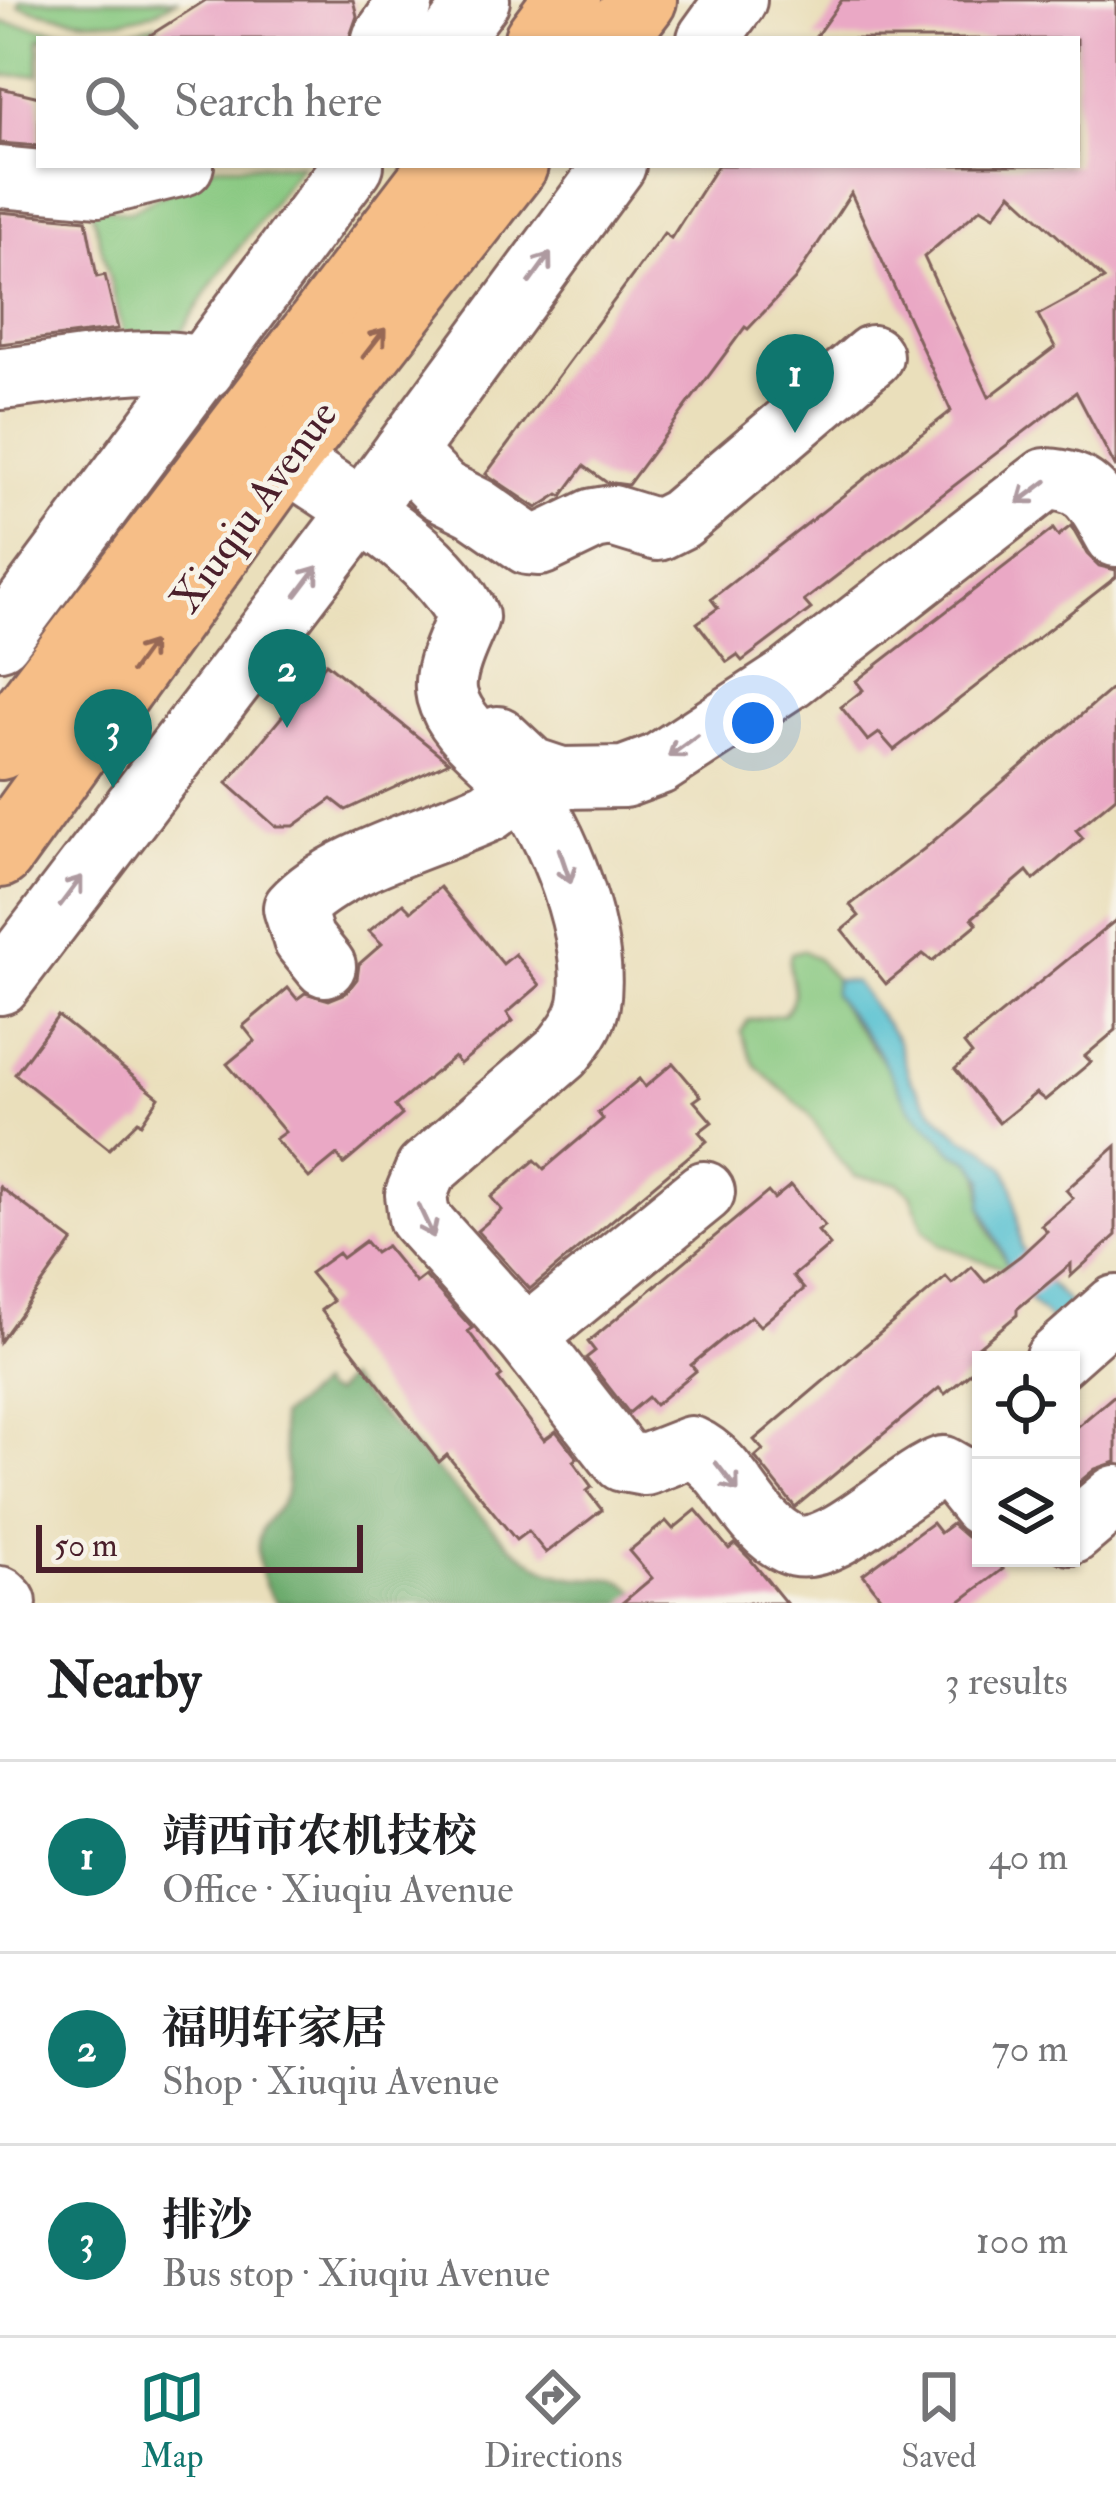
<!DOCTYPE html>
<meta charset="utf-8">
<style>
:root{--surface:#fff;--page:#f2f2f2;--text:#202124;--muted:#757577;--line:#e0e0e0;--accent:#0f766e}
body{margin:0;font-family:"IM FELL Double Pica","Noto Serif SC",serif;background:var(--page);color:var(--text)}
.controls{position:absolute;right:36px;bottom:36px;display:grid;overflow:hidden;border-radius:0px;box-shadow:0 3px 9px #0004}
.controls button{width:108px;height:108px;display:grid;place-items:center;padding:0;border:0;border-bottom:3px solid var(--line);background:var(--surface);color:var(--text);font:60px sans-serif}
.scale{position:absolute;left:36px;bottom:30px;width:327px;box-sizing:border-box;padding-left:12px;border:6px solid #4a1f2b;border-top:0;font-size:33px;line-height:42px;white-space:nowrap;color:#4a1f2b;-webkit-text-stroke:9px #f7f3e8;paint-order:stroke}
.you{position:absolute;left:753px;top:723px;width:42px;height:42px;margin:-30px;border:9px solid #fff;border-radius:50%;background:#1a73e8;box-shadow:0 0 0 18px #1a73e833}
.badge{display:grid;place-items:center;width:78px;height:78px;border-radius:50%;background:var(--accent);color:#fff;font-size:39px;font-weight:700}
.pin{position:absolute;translate:-50% -99px;filter:drop-shadow(0 3px 6px #0008)}
.pin::after{content:'';position:absolute;top:63px;width:42px;height:36px;background:inherit;clip-path:polygon(0 0,100% 0,50% 100%)}
.list{margin:0;padding:0;list-style:none}
h2{display:flex;justify-content:space-between;align-items:center;height:156px;margin:0;padding:0 48px;font-size:51px}
h2 small{font-size:39px;font-weight:400;color:var(--muted)}
.list li{display:grid;grid-template-columns:78px 1fr auto;gap:36px;align-items:center;box-sizing:border-box;height:192px;padding:0 48px;border-top:3px solid var(--line)}
.list b{display:block;font-size:45px;white-space:nowrap}
.list p{margin:0;font-size:39px;white-space:nowrap;color:var(--muted)}
.list em{font-size:39px;font-style:normal;color:var(--muted)}
.icon{flex:none;width:66px;height:66px;fill:none;stroke:currentColor;stroke-width:2;stroke-linecap:round;stroke-linejoin:round}
.map{position:relative;flex:none;width:1116px;height:1603px;overflow:hidden}
.search{position:absolute;background:var(--surface);box-shadow:0 3px 9px #0004;left:36px;right:36px;top:36px;height:132px;display:flex;align-items:center;gap:30px;box-sizing:border-box;padding:0 42px;border-radius:0px;color:var(--muted);font-size:45px}
.sheet{height:732px;background:var(--surface)}
nav{display:flex;justify-content:space-around;align-items:center;box-sizing:border-box;height:168px;border-top:3px solid var(--line);background:var(--surface);font-size:33px;color:var(--muted)}
nav a{display:grid;justify-items:center;gap:6px}
nav .on{color:var(--accent)}
.map>svg:first-child{display:block}
</style>
<div class="map">
<svg width="1116" height="1603" viewBox="0 0 1116 1603">
<rect width="100%" height="100%" fill="#f7f3e8"/>
<filter id="ink" filterUnits="userSpaceOnUse"><feTurbulence type="fractalNoise" baseFrequency=".00833" numOctaves="2"/><feDisplacementMap in="SourceGraphic" scale="24" xChannelSelector="R" yChannelSelector="G"/><feConvolveMatrix kernelMatrix="1 2 1 2 8 2 1 2 1" color-interpolation-filters="sRGB"/></filter>
<filter id="wash" filterUnits="userSpaceOnUse"><feTurbulence type="fractalNoise" baseFrequency=".004" numOctaves="4" result="noise"/><feDisplacementMap in="SourceGraphic" scale="48" xChannelSelector="R" yChannelSelector="G"/><feGaussianBlur stdDeviation="2.7" result="paint"/><feColorMatrix in="noise" values="0 0 0 0 0 0 0 0 0 0 0 0 0 0 0 0 0 1.4 0 .05"/><feComposite in="paint" operator="in"/></filter>
<g filter="url(#wash)">
<rect width="100%" height="100%" fill="#eadfbb"/>
<g fill="#87c880" stroke="#687456" stroke-width="3">
<path d="M20,0H176C129,33 70,20 19,6Z"/>
<path d="M0,22C55,29 102,44 156,24L159,39H39V75L0,76Z"/>
<path d="M216,165H301L217,277L178,337L126,342L88,195C103,205 112,214 131,211Z"/>
<path d="M802,950L817,959L836,980L833,994L849,1017L955,1153C990,1169 979,1177 983,1207C985,1229 1002,1251 1010,1271L940,1245L924,1229L911,1194L898,1183L855,1176L839,1160L808,1113L755,1065L741,1032L748,1020L784,1014C805,988 784,980 791,953Z"/>
</g>
<path fill="#6dac6e" stroke="#5c664c" stroke-width="3" d="M346,1379L511,1546C527,1558 541,1569 561,1575C606,1587 609,1562 648,1603H277C260,1585 251,1545 265,1523C272,1513 283,1506 286,1493C290,1468 281,1443 280,1417L319,1385L323,1391L333,1394Z"/>
<path fill="#56c1d1" stroke="#50707e" stroke-width="3" d="M836,980L855,982L897,1039L910,1079L924,1099L942,1120L963,1138L986,1149L1004,1167L1013,1186L1021,1246L1029,1263L1073,1307L1056,1325L1034,1305L1010,1271L982,1206L984,1179L971,1161L955,1153L910,1108L876,1048L833,994Z"/>
<g id="blocks">
<g fill="#eaa8c5" fill-rule="evenodd">
<path d="M206,0H353L357,16L349,39H144Z"/>
<path d="M842,0H1116V468L1076,392L804,601L811,609L742,661L737,655L727,662L697,623L718,608L711,599L951,411L851,193L795,279L748,329L745,327L628,485L606,482L584,466L562,496L559,494L537,508L486,474L664,233L671,238L718,165H1077V39H814ZM1011,193L1104,279L1038,315L1055,347L989,397L924,257L981,208L994,216Z"/>
<path d="M1,88L39,97V146L0,143Z"/>
<path d="M0,212L86,220L97,277L105,275L118,329L0,344Z"/>
<path d="M1071,526L1087,554L1099,566L1116,570V577L894,750L879,733L868,741L841,707L863,690L856,681L1053,529L1058,536Z"/>
<path d="M326,663L449,762L346,810L332,799L294,826H275L227,783Z"/>
<path d="M1116,685V797L1076,830L1083,838L1034,880L1027,871L972,918L977,924L932,961L923,954L886,984L842,930L859,916L850,905L924,849Z"/>
<path d="M440,887L503,964L515,954L540,985L507,1013L513,1021L460,1064L454,1057L395,1106L402,1115L344,1164L337,1155L309,1178L275,1139L285,1132L227,1064L255,1041L243,1026L288,988L297,999L305,993L329,1000L346,993L357,979L359,964L382,944L369,931L403,903L411,911Z"/>
<path d="M1116,920V1030L1085,1056L1091,1062L1045,1100L1036,1093L999,1123L955,1069L972,1054L964,1044Z"/>
<path d="M58,1016L159,1097L141,1124L138,1121L109,1149L15,1074Z"/>
<path d="M673,1063L701,1096L694,1101L712,1122L699,1132L707,1141L530,1289L477,1231L502,1210L491,1197L535,1160L544,1169L603,1119L598,1113L639,1079L645,1087Z"/>
<path d="M1116,1146V1235L1071,1276V1264L1017,1309V1315L977,1348L987,1360H981V1364L945,1394L939,1388L795,1507L755,1457L763,1450L754,1440L946,1277L952,1284L972,1267L985,1282L1020,1256L1047,1231L1041,1225L1073,1198L1066,1190Z"/>
<path d="M791,1185L825,1226L818,1231L830,1245L793,1276L804,1289L760,1326L751,1316L691,1365L696,1371L655,1405L648,1397L629,1413L586,1358L595,1351L588,1342L768,1192L774,1199Z"/>
<path d="M0,1187L73,1241L0,1342Z"/>
<path d="M365,1241L375,1253L386,1246L416,1283L425,1276L472,1328L468,1331L502,1376L498,1379L544,1440L556,1431L577,1458L573,1461L592,1487L587,1491L602,1510L546,1553L528,1531L516,1540L447,1455L439,1462L321,1310L333,1301L310,1273L338,1253L342,1258Z"/>
<path d="M1116,1394V1462L1095,1469L1071,1489V1432Z"/>
<path d="M696,1510L729,1549L735,1544L750,1559L786,1603H622L652,1578L629,1551L666,1521L673,1529Z"/>
<path d="M932,1523L940,1533L952,1524L967,1537L979,1538L981,1558H994L1003,1569L958,1603H885L863,1574Z"/>
</g>
</g>
</g>
<g filter="url(#ink)">
<use href="#blocks" fill-opacity="0" stroke="#82625d" stroke-width="3"/>
<g fill="none" stroke-linecap="round" stroke-linejoin="round">
<g stroke="#82625d" stroke-width="66">
<g id="minor">
<path d="M383,39L398,18L403,0"/>
<path d="M450,39L479,0"/>
<path d="M708,39L736,0"/>
<path d="M0,177L97,186L183,165"/>
<path d="M0,379C55,375 154,350 204,369"/>
<path d="M404,452L442,491L476,508L528,544L540,545L594,519L612,516L658,530L680,519L872,356"/>
<path d="M285,459C344,501 437,551 468,617C459,640 441,671 447,696C456,731 495,754 517,780C558,828 600,940 589,1004C585,1023 574,1037 562,1052L426,1170L416,1194L419,1218L526,1337L623,1461L645,1465L691,1447C734,1466 746,1524 790,1544C829,1562 902,1481 943,1467L957,1475L981,1505"/>
<path d="M0,639L353,165"/>
<path d="M498,737L531,768L561,778L624,777L659,764L790,678L1046,479C1090,481 1096,501 1116,536"/>
<path d="M325,966L304,940L294,908C335,862 431,838 489,811L505,799L517,780"/>
<path d="M0,984L360,512L615,165"/>
<path d="M526,1337L704,1192"/>
<path d="M1055,1360L1116,1306"/>
<path d="M1071,1534L1116,1496"/>
<path d="M0,1597L6,1603"/>
</g>
</g>
<g stroke="#82625d" stroke-width="72">
<g id="major">
<path d="M538,39L567,0"/>
<path d="M613,39L643,0"/>
<path d="M0,746L443,165"/>
<path d="M0,854L285,459L514,165"/>
</g>
</g>
<use href="#minor" stroke="#fff" stroke-width="60"/>
<use href="#major" stroke="#f6be87" stroke-width="66"/>
</g>
<defs><path id="oneway-shaft" d="M-6 0H5M1.5-3L5.5 0L1.5 3" fill="none" stroke-width="1.6" stroke-linecap="round" stroke-linejoin="round" transform="scale(3)"/></defs>
<g stroke="#ae9aa0">
<use href="#oneway-shaft" transform="translate(540 268) rotate(-54)"/>
<use href="#oneway-shaft" transform="translate(1032 492) rotate(143)"/>
<use href="#oneway-shaft" transform="translate(307 581) rotate(-53)"/>
<use href="#oneway-shaft" transform="translate(683 746) rotate(144)"/>
<use href="#oneway-shaft" transform="translate(565 866) rotate(71)"/>
<use href="#oneway-shaft" transform="translate(71 891) rotate(-53)"/>
<use href="#oneway-shaft" transform="translate(426 1221) rotate(65)"/>
<use href="#oneway-shaft" transform="translate(727 1477) rotate(52)"/>
</g>
<g stroke="#976754">
<use href="#oneway-shaft" transform="translate(374 343) rotate(-52)"/>
<use href="#oneway-shaft" transform="translate(142 657) rotate(-54)"/>
</g>
</g>
<g text-anchor="middle" stroke-width="9" stroke-linejoin="round" paint-order="stroke">
<g font-size="42" fill="#4a1f2b" stroke="#f7f3e8">
<text transform="translate(253 506) rotate(-54)" y="15">Xiuqiu Avenue</text>
</g>
</g>
</svg>
<div class="controls">
<button><svg class="icon" aria-label="locate" viewBox="0 0 24 24"><circle cx="12" cy="12" r="6"/><path d="M12 2v4M12 18v4M2 12h4M18 12h4"/></svg></button>
<button><svg class="icon" aria-label="layers" viewBox="0 0 24 24"><path d="M12 4l9 5-9 5-9-5zM3 14l9 5 9-5"/></svg></button>
</div>
<div class="scale">50 m</div>
<div class="you"></div>
<div class="pin badge" style="left:795px;top:433px">1</div>
<div class="pin badge" style="left:287px;top:728px">2</div>
<div class="pin badge" style="left:113px;top:788px">3</div>
<div class="search"><svg class="icon" aria-label="search" viewBox="0 0 24 24"><circle cx="10" cy="10" r="6"/><path d="M15 15l6 6"/></svg>Search here</div>
</div>
<section class="sheet">
<h2>Nearby<small>3 results</small></h2>
<ul class="list">
<li><span class="badge">1</span><div><b>靖西市农机技校</b><p>Office · Xiuqiu Avenue</p></div><em>40 m</em></li>
<li><span class="badge">2</span><div><b>福明轩家居</b><p>Shop · Xiuqiu Avenue</p></div><em>70 m</em></li>
<li><span class="badge">3</span><div><b>排沙</b><p>Bus stop · Xiuqiu Avenue</p></div><em>100 m</em></li>
</ul>
</section>
<nav>
<a class="on"><svg class="icon" aria-label="map" viewBox="0 0 24 24"><path d="M3 6l6-2 6 2 6-2v14l-6 2-6-2-6 2zM9 4v14M15 6v14"/></svg>Map</a>
<a><svg class="icon" aria-label="directions" viewBox="0 0 24 24"><path d="M12 3l9 9-9 9-9-9zM9 14v-3h6M13 9l2 2-2 2"/></svg>Directions</a>
<a><svg class="icon" aria-label="saved" viewBox="0 0 24 24"><path d="M7 4h10v16l-5-4-5 4z"/></svg>Saved</a>
</nav>
